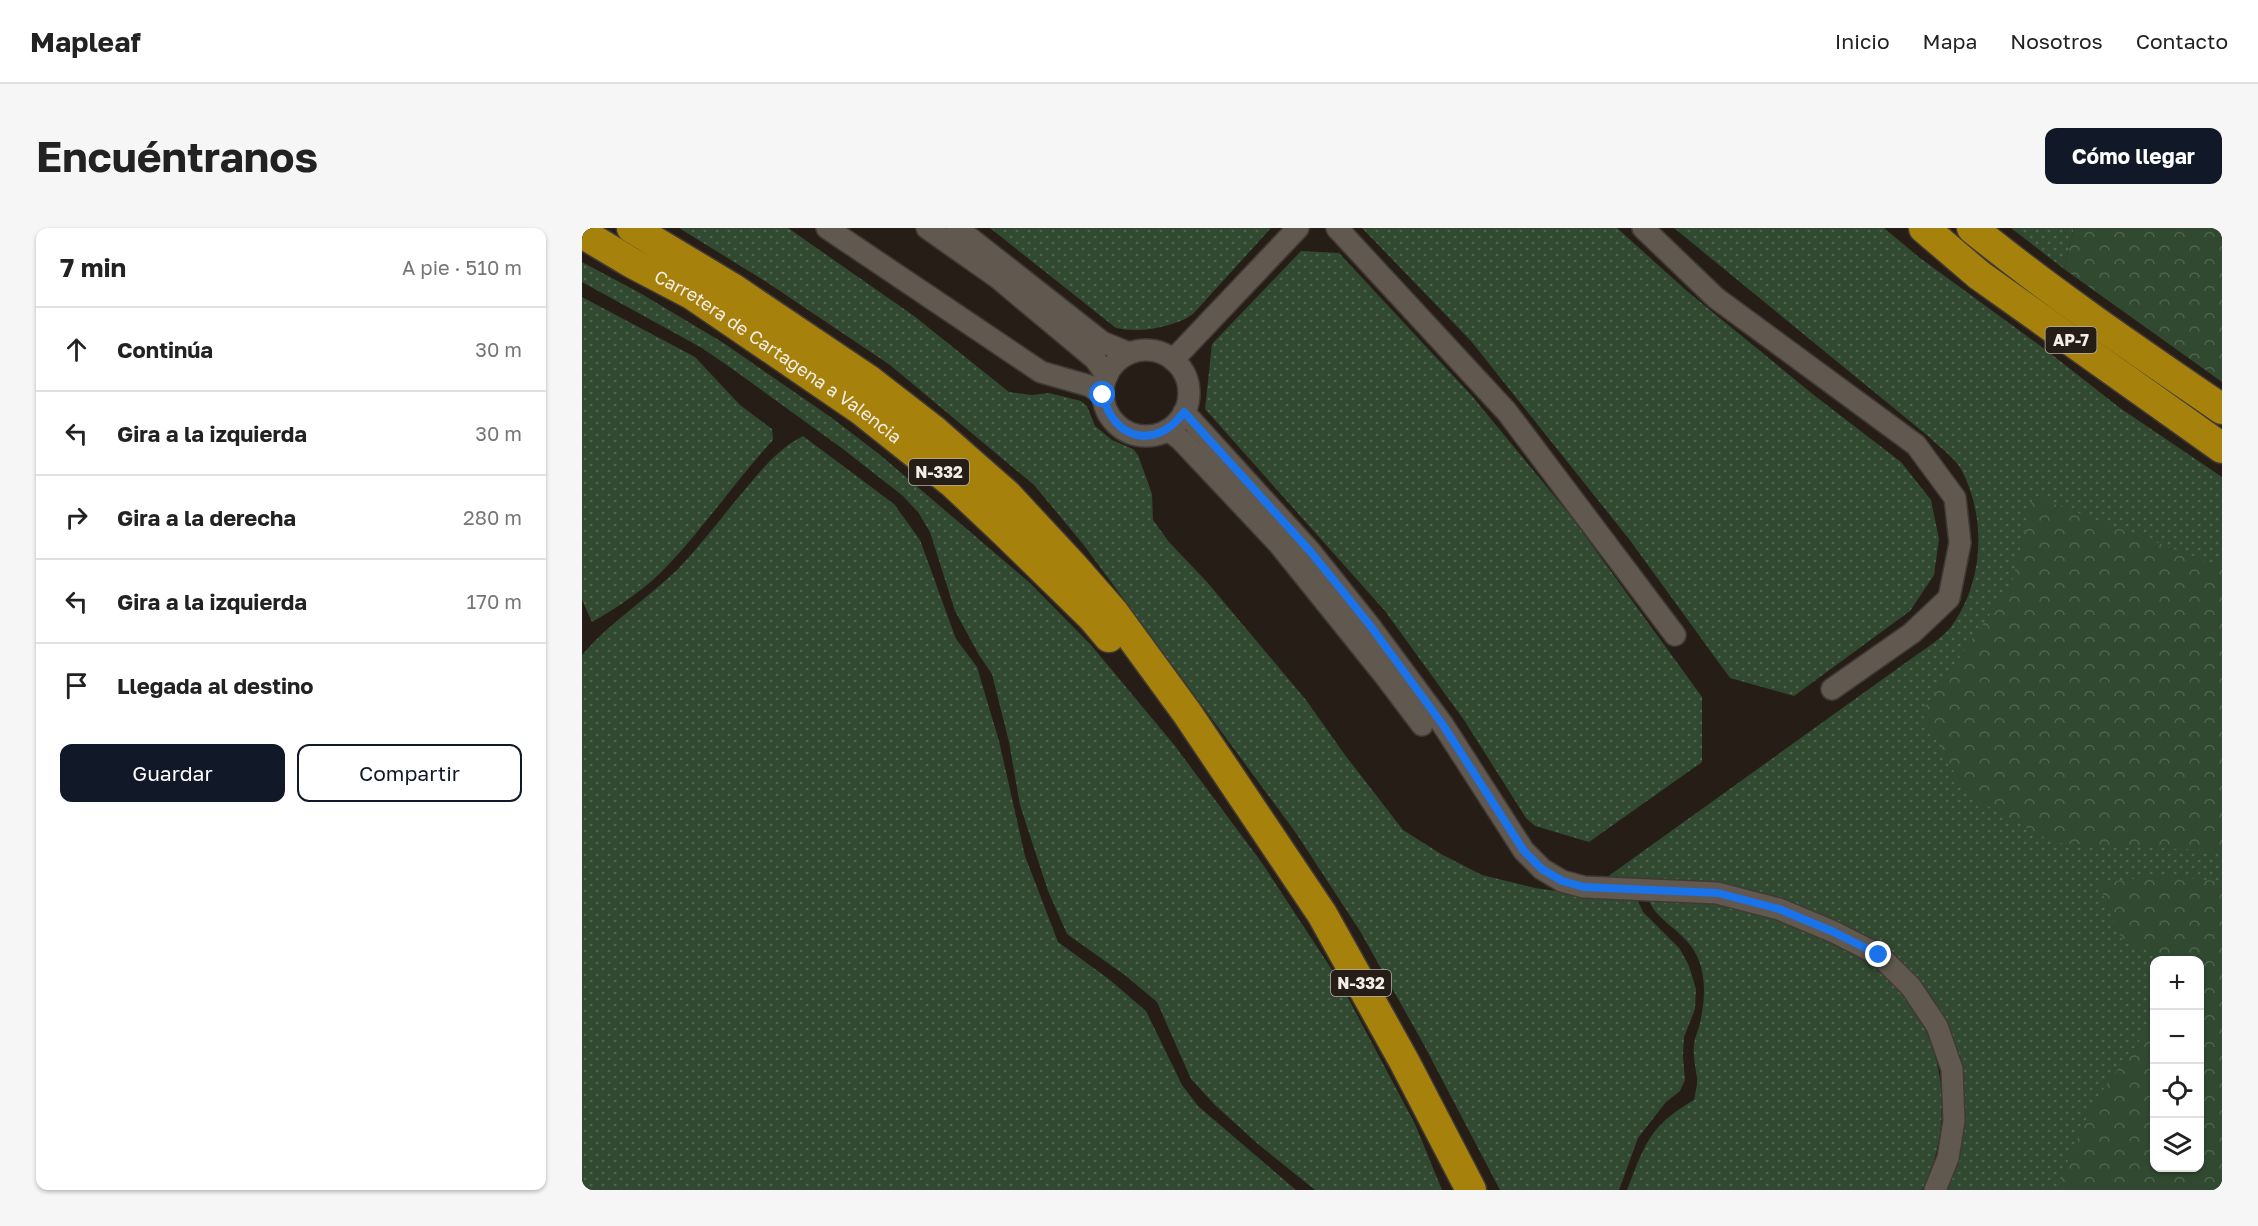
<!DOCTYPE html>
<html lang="es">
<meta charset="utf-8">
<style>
:root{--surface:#fff;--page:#f6f6f6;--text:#222;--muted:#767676;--line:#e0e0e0;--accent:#111827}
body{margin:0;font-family:"Golos Text",sans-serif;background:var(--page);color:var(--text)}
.controls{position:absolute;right:18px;bottom:18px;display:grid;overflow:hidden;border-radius:12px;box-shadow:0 2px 4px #0004}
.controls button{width:54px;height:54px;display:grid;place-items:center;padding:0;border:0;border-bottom:2px solid var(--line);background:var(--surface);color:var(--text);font:30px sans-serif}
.stop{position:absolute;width:18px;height:18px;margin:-14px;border:4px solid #1a73e8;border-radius:50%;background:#fff}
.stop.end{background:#1a73e8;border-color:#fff;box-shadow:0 2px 6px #0008}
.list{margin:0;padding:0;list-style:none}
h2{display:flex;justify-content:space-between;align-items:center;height:78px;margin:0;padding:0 24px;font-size:26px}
h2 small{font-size:20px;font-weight:400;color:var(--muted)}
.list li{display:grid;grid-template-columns:39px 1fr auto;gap:18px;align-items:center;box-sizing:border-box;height:84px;padding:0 24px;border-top:2px solid var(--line)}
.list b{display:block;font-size:22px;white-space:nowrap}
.list em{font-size:20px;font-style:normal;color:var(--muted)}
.actions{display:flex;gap:12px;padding:18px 24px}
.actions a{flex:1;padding:14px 0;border:2px solid var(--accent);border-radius:12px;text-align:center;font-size:21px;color:var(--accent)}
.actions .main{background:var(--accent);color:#fff}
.icon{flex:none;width:33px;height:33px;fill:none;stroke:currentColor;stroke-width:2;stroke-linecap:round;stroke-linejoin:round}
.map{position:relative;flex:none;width:1640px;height:962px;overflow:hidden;border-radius:12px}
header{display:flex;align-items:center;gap:36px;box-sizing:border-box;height:84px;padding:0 30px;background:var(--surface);border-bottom:2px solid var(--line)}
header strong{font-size:28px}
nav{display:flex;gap:33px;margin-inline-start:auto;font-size:21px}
.intro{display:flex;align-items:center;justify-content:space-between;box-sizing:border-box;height:144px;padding:0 36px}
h1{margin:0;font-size:42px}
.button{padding:15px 27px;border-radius:12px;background:var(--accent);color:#fff;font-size:21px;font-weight:700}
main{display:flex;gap:36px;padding:0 36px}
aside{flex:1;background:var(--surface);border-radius:12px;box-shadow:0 2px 4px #0004}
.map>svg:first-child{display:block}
</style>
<header>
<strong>Mapleaf</strong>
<nav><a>Inicio</a><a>Mapa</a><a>Nosotros</a><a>Contacto</a></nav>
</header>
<div class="intro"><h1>Encuéntranos</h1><a class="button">Cómo llegar</a></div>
<main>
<aside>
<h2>7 min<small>A pie · 510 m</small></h2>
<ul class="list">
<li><svg class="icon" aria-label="ahead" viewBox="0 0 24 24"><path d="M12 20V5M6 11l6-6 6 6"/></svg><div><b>Continúa</b></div><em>30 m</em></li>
<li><svg class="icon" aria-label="left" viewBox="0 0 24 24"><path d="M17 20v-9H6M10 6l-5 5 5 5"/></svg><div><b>Gira a la izquierda</b></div><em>30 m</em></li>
<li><svg class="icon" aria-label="right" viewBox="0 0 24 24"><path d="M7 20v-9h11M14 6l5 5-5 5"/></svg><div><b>Gira a la derecha</b></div><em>280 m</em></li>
<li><svg class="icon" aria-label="left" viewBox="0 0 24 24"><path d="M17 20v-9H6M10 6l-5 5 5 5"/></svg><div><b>Gira a la izquierda</b></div><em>170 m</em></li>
<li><svg class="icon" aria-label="arrive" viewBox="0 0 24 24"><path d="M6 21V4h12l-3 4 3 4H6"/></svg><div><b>Llegada al destino</b></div></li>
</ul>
<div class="actions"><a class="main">Guardar</a><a>Compartir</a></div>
</aside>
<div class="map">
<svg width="1640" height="962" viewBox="0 0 1640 962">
<defs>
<pattern id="grass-dots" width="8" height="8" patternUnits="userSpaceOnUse" patternTransform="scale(1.5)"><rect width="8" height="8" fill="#314931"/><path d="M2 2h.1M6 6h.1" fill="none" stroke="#4f644f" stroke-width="1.8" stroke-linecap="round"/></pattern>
<pattern id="forest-crowns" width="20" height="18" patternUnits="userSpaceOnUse" patternTransform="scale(1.5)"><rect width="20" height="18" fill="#314931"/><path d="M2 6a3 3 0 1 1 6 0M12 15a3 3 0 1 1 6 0" fill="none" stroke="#4f644f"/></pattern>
</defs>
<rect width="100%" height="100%" fill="#261e16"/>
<g fill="url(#grass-dots)" fill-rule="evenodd">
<path d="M97,0H206L332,88L427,164L450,167L467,165L499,173L505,178L513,198L530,212L551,221L556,227L570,266L571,292L587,314L625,354L724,472L763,527L821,602L859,626L900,647L953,660L1012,668L1054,669L1061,684L1098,721L1107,738L1114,761L1113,781L1102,809L1101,828L1103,852L1098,863L1084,874L1056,910L1037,962H918L842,817L778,703L714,605L501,316L452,257L308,137L183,53Z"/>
<path d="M408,0H689L611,86C591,100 557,105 534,100Z"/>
<path d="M780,0H1035L1106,64L1233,168L1319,234L1349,272L1357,311L1352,347L1328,383L1212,468L1148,450L1047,311L889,113Z"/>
<path d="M1092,0H1302L1338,30L1464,122L1538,180L1640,249V962H1360L1377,912L1355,783L1228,683L1021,652L1333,428C1344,420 1360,410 1369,399C1402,354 1405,290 1379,241C1372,229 1356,218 1346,208ZM1572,732H1618V940H1572Z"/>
<path d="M1429,0H1492L1482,41Z"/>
<path d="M719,23L757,25L890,168L988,287L1120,469V534L1007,614L953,598L944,590L882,492L803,383L623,181L630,116Z"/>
<path d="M0,34L58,65L140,114L250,190L297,226L448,355L509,417L593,518L680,635L756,751L833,896L860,962H733L676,916L633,877L609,851L575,774L544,748L485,706L466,663L438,577L427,514L410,446L397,427L373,383L348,304L336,284L321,268L261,221L149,140L120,120L0,54Z"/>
<path d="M0,69L113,129L158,177L190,201L191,212C154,252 124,297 87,336C65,360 38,378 10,394L0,372Z"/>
<path d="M221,208L312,276L338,312L374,411L395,439L417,513L443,628L476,714L528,752L564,783L600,857L616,878L714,962H0V427C28,394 65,371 96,341C117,319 136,294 155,271C176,247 192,223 221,208Z"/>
<path d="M1066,670C1095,671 1124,672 1153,677C1173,681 1194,690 1213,698C1238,707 1266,717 1287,733C1325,760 1352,806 1358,851C1363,890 1358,927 1340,962H1045C1063,916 1067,898 1112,872C1113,865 1116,856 1115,849C1113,838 1111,828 1112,817C1113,807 1118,799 1119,790C1124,766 1124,738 1109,718C1097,701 1072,690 1066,670Z"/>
</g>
<g fill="url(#forest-crowns)">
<path d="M1492,0H1640V154L1482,41Z"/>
<path d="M1451,268L1640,339V623L1472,615L1384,566L1339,484L1430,355Z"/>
<path d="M1584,647L1640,654V962H1473L1511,875L1572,793V940H1618V732H1578L1570,723L1541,714L1516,655Z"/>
</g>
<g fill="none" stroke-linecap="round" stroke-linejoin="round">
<g stroke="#403a35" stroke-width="24">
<g id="minor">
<path d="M245,0L459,144L508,158L521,167"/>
<path d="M345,0L416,50L513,131L525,148"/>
<path d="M375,0L520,114L547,125"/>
<path d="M755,0L925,184L1093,407"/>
<path d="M1061,0L1134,70L1334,217L1373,270L1378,315L1367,370L1330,405L1250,461"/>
<circle cx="564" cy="165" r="43"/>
<path d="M591,132L716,0"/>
<path d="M602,184L728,323L787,397L861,497L942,623L960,641L980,653L1002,659L1135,665L1197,681L1252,704L1297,727L1329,759L1355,798L1370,841L1372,893L1366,930L1353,962"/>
<path d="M586,202L599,212L696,315L803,448L840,497"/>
</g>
</g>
<g stroke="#403a35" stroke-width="33">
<g id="highway">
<path d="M50,0L150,60L288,153L350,201L425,267L490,337L532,385L605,485L740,686L822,833L889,962"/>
<path d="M1342,0L1397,47L1640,220"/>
<path d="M1390,0C1470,65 1555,123 1640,181"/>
<path id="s1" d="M0,5L50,35L111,67L278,181L371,255L423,304L510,389L527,409"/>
</g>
</g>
<use href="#minor" stroke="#61584f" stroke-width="21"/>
<use href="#highway" stroke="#a6810b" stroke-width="30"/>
</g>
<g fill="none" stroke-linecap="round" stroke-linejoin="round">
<path stroke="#1a73e8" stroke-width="8" d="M521,167C531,213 575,222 602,184L728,323L787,396L861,497L942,623L960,641L980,653L1002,659L1136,665L1197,681L1252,704L1297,727"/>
</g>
<g text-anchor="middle" stroke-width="5" stroke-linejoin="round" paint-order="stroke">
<g fill="#261e16" stroke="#b6afa9" stroke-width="1.5">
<rect x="1463.5" y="99" width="51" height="26" rx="4.5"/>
<rect x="327" y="231" width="60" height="26" rx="4.5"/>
<rect x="749" y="742" width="60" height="26" rx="4.5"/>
</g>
<g font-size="16" font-weight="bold" fill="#f3ede8">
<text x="1489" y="118">AP-7</text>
<text x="357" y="250">N-332</text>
<text x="779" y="761">N-332</text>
</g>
<g font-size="18" fill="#f3ede8" stroke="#261e16">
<text dy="6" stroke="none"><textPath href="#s1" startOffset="232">Carretera de Cartagena a Valencia</textPath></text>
</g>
</g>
</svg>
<div class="controls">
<button>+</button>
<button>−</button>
<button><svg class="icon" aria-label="locate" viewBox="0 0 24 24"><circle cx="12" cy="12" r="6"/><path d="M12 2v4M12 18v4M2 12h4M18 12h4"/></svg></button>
<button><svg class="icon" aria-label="layers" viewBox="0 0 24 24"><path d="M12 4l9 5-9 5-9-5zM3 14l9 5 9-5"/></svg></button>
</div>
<div class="stop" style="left:521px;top:167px"></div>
<div class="stop end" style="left:1297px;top:727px"></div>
</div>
</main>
